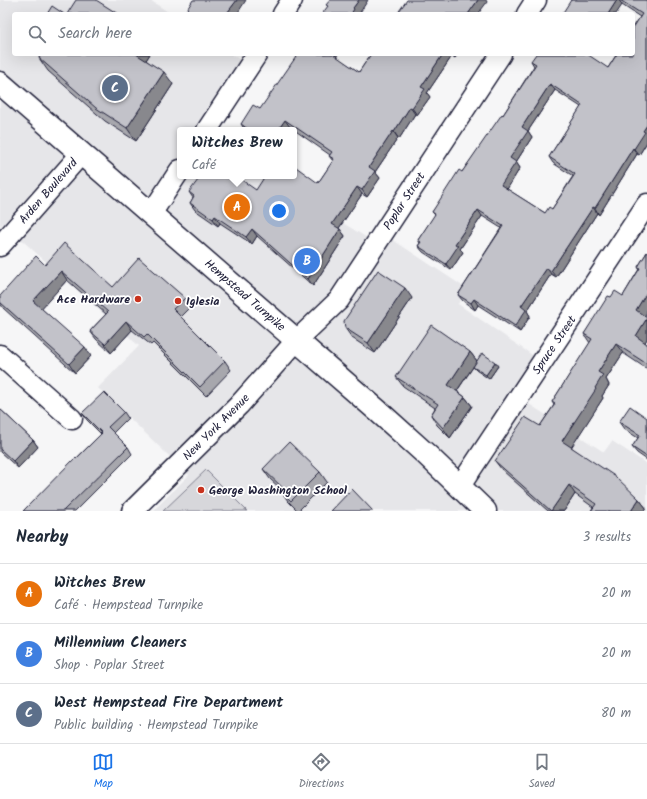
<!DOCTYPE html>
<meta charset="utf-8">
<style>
:root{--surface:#fff;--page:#f6f6f7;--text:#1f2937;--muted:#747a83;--line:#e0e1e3;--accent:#1a73e8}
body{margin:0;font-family:Kalam,sans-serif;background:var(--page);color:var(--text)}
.you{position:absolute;left:279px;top:211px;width:14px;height:14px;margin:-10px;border:3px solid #fff;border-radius:50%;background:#1a73e8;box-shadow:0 0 0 6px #1a73e833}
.badge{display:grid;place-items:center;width:26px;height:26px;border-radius:50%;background:var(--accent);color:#fff;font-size:13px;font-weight:700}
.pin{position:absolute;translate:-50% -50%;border:2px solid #fff;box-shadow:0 1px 4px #0006}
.popup{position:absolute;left:177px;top:127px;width:120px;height:52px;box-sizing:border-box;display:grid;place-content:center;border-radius:4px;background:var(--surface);filter:drop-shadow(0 1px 3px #0005);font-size:13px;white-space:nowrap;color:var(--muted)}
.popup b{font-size:15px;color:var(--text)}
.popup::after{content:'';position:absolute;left:50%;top:100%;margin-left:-8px;border:8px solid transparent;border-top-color:var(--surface)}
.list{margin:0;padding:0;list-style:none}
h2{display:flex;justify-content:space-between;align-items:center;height:52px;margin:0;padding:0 16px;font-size:17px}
h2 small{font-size:13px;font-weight:400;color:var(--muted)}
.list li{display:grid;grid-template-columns:26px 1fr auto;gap:12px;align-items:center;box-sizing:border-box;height:60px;padding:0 16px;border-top:1px solid var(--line)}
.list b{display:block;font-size:15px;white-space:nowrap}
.list p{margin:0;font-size:13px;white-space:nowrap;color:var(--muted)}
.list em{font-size:13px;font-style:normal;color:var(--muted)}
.icon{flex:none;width:22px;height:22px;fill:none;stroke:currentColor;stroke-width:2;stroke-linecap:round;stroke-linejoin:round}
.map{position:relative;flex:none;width:647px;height:511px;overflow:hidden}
.search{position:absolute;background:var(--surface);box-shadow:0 4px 16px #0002;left:12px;right:12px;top:12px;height:44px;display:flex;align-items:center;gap:10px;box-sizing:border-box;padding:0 14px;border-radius:4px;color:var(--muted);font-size:15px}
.sheet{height:232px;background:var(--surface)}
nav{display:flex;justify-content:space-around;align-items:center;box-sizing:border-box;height:56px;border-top:1px solid var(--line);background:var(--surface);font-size:11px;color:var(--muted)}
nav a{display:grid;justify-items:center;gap:2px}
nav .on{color:var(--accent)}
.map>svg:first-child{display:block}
</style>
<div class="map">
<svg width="647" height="511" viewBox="0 0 647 511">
<rect width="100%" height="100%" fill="#f6f6f7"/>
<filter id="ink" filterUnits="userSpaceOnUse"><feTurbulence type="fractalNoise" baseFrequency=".025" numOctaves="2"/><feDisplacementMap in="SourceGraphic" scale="8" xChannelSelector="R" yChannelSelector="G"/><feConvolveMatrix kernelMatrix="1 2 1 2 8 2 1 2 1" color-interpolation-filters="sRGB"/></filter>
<g filter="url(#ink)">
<path fill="#e6e6e9" d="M0,0H150L171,14H14V54H231L248,65L210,120L224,130H180V176H291L305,200L374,242L381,232L467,289L458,304L541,361L518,397L604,452L612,441L647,464V511H153L189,475L98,388L139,346L3,223L0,227Z"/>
<path fill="#d7d7db" stroke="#7c7c8b" d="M206,470L247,511H163Z"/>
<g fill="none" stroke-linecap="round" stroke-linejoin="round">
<g stroke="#22223b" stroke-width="23">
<g id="minor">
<path d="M283,14L292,0"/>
<path d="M527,14L536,0"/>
<path d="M207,130L257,54"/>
<path d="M151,214L180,170"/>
<path d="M0,246L81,154"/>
<path d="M0,355L72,419"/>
<path d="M460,486L647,204"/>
<path d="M132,511L239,405L297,340L339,300L501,54"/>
</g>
</g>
<g stroke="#22223b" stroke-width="25">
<path id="primary" d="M0,83L378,411L428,456L485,511"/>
</g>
<use href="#minor" stroke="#fff" stroke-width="20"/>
<use href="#primary" stroke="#fff" stroke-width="22"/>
</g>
<g fill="#a7a7ad" stroke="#22223b" fill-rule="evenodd">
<path d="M571,0H647V142L639,155L637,154L599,215L597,213L556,277L551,274L527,311L530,316L520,332L478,305L475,310L463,301L458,295L501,228L482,216L460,249L463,252L451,270L423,252L418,246L420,243L418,240L435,215L432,212L462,172L503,115L534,66L531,61L608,68L640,17L622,5ZM555,90L581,107L549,157L553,163L573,176L552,209L545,213L507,189L520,168L516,162L532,137L528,131Z"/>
<path d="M41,54H150L146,60L173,84L136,141L105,121L48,71L39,58Z"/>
<path d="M371,54H458L455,58L452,56L427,93L430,97L417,115L415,114L399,139L398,138L375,172L380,178L367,197L362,194L339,228L345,236L313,286L257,236L252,244L220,223L218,226L195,210L190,203L193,198L189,192L256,190L318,183L333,161L329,156L330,155L290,127L288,130H245L241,124L260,109L336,57L359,72Z"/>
<path d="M647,252L645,316L647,318V339L645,342L647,344V369L623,353L606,379L609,385L602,396L603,398L571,447L639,499L646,508L644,511H591L593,507L575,494L564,511H548L502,470L495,461L540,426L554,405L552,402L590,343L584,334L611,297L623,296L639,269L638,267Z"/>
<path d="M45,265L113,287L185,298L191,306L180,317L225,361L231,370L206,396L153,343L151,345L132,330L111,353L96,339L90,331L106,314L67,280L41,308L91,356L75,373L3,308L0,303V296Z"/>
<path d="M412,298L375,353L352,338L345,328Z"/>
<path d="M470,352L477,361L498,366L489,379L476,370L473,367L457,391L465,397L472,406L450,438L437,425L431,415L435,408L403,386L396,377Z"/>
<path d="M0,409L33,440L38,447L18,468L0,452Z"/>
<path d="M124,412L128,418L113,433L128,447L132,454L75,511H23L101,434L87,420L82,413Z"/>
<path d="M647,418V460L637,453L632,447L638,438L624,429L619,422Z"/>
<path d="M263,469L320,472L327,482L298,511L288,501L281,491L282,490L270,479Z"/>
</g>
<g fill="#88888d" stroke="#22223b">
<path d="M237,0H246L237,14H228L227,13Z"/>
<path d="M359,0H368L359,14H351L353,8Z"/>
<path d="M478,0H486L487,2L478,14H468Z"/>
<path d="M617,0H619L622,5L616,14H608Z"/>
<path d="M135,54H150L143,65Z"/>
<path d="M331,54H338L335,59Z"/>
<path d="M443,54H450L452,56L427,93L430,97L417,115L412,108L421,87Z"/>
<path d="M452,54H458L455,58Z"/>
<path d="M164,72L173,84L136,141L127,128Z"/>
<path d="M550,84L555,90L528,131L532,137L516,162L520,168L506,191L501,185L510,158L522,127Z"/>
<path d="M410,107L415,114L399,139L394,132Z"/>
<path d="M285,120L290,127L288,130H278Z"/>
<path d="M647,125V142L639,155L634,149L643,131Z"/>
<path d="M393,131L398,138L375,172L380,178L367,197L362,190L369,167Z"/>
<path d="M633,148L637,154L599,215L595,208Z"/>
<path d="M357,187L362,194L337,231L332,224Z"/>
<path d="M593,207L597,213L556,277L551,271Z"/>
<path d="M478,210L482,216L460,249L463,252L451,270L446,264L455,244Z"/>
<path d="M215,216L220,223L218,226L213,219Z"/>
<path d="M252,229L257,236L252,244L246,237Z"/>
<path d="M340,229L345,236L313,286L308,279Z"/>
<path d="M547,268L551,274L527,311L530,316L520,332L515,326L521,306Z"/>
<path d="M61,271L67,280L40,310L33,301Z"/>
<path d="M405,288L412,298L375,353L368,343Z"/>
<path d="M647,292V312L642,320L636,310Z"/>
<path d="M474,299L478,305L475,310L471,303Z"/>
<path d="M647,318V339L643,346L636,336Z"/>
<path d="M126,321L132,330L111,353L105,344Z"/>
<path d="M616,344L623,353L606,379L609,385L602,396L603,398L569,451L562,441L595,388L598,372Z"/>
<path d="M85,347L91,356L75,373L69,364Z"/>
<path d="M470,352L477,361L454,395L448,385Z"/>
<path d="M495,362L498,366L489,379L486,375Z"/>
<path d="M465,397L472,406L450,438L443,428Z"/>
<path d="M33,440L38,447L18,468L13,461Z"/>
<path d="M569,485L575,494L564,511H551Z"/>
<path d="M639,499L646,508L644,511H631Z"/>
</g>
<g fill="#c2c2c9" stroke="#22223b" fill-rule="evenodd">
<path d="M76,0H96L118,14H67Z"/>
<path d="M193,0H237L227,13L229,14H184Z"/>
<path d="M330,0H359L353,8L354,9L351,14H322L328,6L326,5Z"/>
<path d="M407,0H478L468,14H397Z"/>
<path d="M571,0H617L608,14H562Z"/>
<path d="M620,0H647V125L643,131L645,132L634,149L633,148L595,208L593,207L551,271L547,268L521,306L526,310L515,326L474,299L471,303L458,295L503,226L478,210L455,244L458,246L446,264L418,246L421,242L418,240L435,214L432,212L459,170L462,172L502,114L503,115L536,64L531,61L536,54H587L608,68L617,54H633V28L642,14ZM550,84L582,105L549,157L575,174L552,209L549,207L545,213L501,185L516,162L510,158L528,131L522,127Z"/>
<path d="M52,6L64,14H47Z"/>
<path d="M41,54H136L164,72L127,128L96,108L39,58Z"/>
<path d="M298,54H333L359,72L371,54H443L421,87L425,89L412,108L410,107L394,132L393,131L369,167L375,171L362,190L357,187L332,224L340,229L308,279L252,229L246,237L215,216L213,219L190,203L194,196L189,192L201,176H236L256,190L265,176H294V171L296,167L318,183L334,159L329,156L332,152L285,120L278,130H249L241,124L253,105L260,109Z"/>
<path d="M64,243L113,287L139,258L185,298L173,309L225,361L200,387L147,334L144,337L126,321L105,344L90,331L108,312L61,271L33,301L85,347L69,364L0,302V296L36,256L45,265Z"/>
<path d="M647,252V292L636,310L647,318L636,336L647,344V364L616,344L598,372L603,375L595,388L596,389L562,441L616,477L639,499L631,511H591L596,504L569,485L551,511L495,461L525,417L540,426L555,404L552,402L592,339L584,334L608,296L611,297L615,291L623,296L640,268L638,267Z"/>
<path d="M378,270L405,288L368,343L345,328L344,321Z"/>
<path d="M431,325L470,352L448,385L465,397L443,428L431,415L438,404L396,377Z"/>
<path d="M482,353L495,362L486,375L473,367Z"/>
<path d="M104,392L124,412L108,427L128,447L63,511H23L75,458L76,459L102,433L82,413Z"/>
<path d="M630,406L647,418V457L632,447L640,435L619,422Z"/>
<path d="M0,409L33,440L13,461L0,449Z"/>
<path d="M289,442L320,472L291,501L281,491L284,489L263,469Z"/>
<path d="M352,489L373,511H331Z"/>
</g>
</g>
<g fill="#c8321e" stroke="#fff" stroke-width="1.5">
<circle cx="138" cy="299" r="4"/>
<circle cx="178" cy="301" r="4"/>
<circle cx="201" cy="490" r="4"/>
</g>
<g text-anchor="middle" stroke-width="3.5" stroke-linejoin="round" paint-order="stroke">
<g font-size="12" fill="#22223b" stroke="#fff">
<text transform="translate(48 191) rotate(-49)" y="4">Arden Boulevard</text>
<text transform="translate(404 201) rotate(-57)" y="4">Poplar Street</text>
<text transform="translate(245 295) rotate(41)" y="4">Hempstead Turnpike</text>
<text transform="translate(554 345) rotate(-56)" y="4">Spruce Street</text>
<text transform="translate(216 427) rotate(-45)" y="4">New York Avenue</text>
</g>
<g font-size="12" font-weight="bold" fill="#22223b" stroke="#fff" text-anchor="start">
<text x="130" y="303" text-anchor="end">Ace Hardware</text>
<text x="186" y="305">Iglesia</text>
<text x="209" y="494">George Washington School</text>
</g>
</g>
</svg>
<div class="you"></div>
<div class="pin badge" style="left:237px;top:207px;background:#e8710a">A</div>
<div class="popup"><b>Witches Brew</b>Café</div>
<div class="pin badge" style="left:307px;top:261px;background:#3f7fe0">B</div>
<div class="pin badge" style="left:115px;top:88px;background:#5c6f8a">C</div>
<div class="search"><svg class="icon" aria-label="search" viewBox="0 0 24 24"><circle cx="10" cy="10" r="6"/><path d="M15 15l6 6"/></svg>Search here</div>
</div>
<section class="sheet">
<h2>Nearby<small>3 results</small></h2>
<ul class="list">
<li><span class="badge" style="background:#e8710a">A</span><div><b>Witches Brew</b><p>Café · Hempstead Turnpike</p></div><em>20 m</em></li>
<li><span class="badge" style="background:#3f7fe0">B</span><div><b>Millennium Cleaners</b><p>Shop · Poplar Street</p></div><em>20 m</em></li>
<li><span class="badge" style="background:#5c6f8a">C</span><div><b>West Hempstead Fire Department</b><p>Public building · Hempstead Turnpike</p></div><em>80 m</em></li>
</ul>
</section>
<nav>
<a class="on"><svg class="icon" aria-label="map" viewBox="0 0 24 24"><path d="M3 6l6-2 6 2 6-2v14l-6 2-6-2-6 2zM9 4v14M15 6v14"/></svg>Map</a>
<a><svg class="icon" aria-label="directions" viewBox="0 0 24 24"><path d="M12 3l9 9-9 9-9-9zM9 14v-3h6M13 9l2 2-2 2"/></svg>Directions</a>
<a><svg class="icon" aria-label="saved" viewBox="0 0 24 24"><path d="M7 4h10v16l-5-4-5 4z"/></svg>Saved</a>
</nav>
